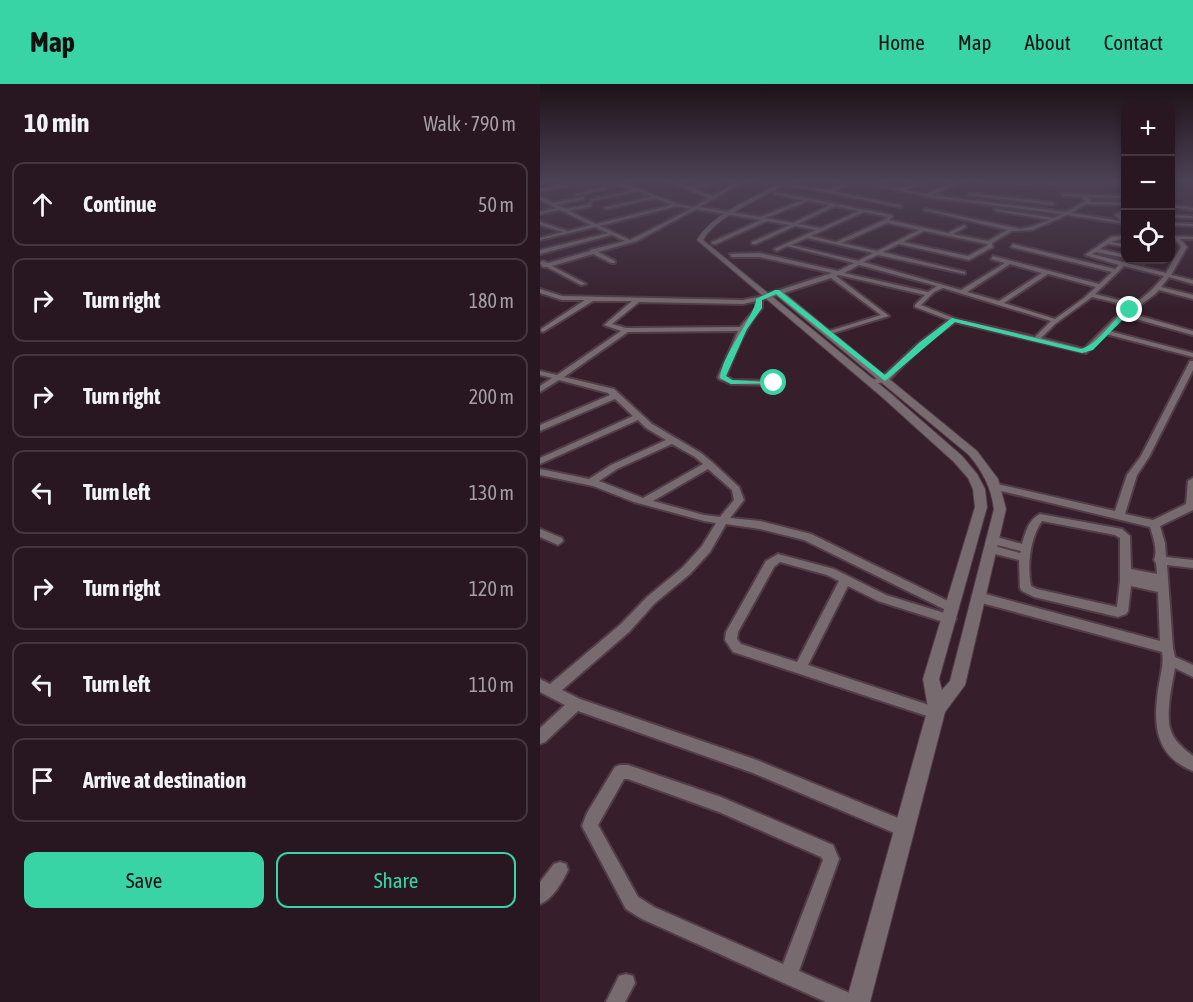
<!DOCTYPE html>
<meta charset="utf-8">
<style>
:root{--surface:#281720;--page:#34242d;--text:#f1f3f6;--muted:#a59fa5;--line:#44363e;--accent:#38d4a6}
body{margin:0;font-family:"Asap Condensed",sans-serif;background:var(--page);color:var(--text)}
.controls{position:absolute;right:18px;top:18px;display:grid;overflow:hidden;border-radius:12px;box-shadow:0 3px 9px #0003}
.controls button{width:54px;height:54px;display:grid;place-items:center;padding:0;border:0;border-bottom:2px solid var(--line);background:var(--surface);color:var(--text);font:30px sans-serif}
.stop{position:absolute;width:18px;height:18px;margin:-14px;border:4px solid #38d4a6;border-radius:50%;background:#fff}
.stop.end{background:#38d4a6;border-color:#fff;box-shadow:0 2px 6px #0008}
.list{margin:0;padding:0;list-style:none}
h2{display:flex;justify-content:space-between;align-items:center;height:78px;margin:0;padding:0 24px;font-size:26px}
h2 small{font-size:20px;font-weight:400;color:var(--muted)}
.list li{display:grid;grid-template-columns:39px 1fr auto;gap:18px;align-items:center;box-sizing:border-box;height:84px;margin:0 12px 12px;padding:0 12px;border:2px solid var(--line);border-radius:12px}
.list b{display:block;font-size:22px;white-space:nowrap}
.list em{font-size:20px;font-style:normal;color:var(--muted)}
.actions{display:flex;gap:12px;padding:18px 24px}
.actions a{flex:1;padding:14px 0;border:2px solid var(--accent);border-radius:12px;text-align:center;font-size:21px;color:var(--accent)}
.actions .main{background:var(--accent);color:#111}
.icon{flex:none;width:33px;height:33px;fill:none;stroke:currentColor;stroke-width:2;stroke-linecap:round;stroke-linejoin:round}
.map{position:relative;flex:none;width:653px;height:918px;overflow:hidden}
header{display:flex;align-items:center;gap:36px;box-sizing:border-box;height:84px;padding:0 30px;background:var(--accent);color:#111}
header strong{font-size:28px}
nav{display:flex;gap:33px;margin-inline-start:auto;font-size:21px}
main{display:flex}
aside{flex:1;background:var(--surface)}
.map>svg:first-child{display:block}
</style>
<header>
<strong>Map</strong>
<nav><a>Home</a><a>Map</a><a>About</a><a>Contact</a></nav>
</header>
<main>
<aside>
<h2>10 min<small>Walk · 790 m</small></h2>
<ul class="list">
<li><svg class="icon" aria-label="ahead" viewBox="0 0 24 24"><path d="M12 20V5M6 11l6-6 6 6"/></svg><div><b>Continue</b></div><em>50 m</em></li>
<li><svg class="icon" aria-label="right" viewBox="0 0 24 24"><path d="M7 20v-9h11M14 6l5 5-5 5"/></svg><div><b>Turn right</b></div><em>180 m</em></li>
<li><svg class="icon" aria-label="right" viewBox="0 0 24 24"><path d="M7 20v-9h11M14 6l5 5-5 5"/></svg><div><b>Turn right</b></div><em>200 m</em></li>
<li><svg class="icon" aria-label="left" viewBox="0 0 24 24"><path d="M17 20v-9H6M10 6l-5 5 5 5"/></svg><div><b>Turn left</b></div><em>130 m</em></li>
<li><svg class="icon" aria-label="right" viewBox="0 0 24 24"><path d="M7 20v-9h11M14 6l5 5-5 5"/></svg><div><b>Turn right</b></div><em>120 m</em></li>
<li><svg class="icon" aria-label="left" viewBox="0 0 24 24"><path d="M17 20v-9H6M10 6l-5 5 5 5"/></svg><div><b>Turn left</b></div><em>110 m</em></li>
<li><svg class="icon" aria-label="arrive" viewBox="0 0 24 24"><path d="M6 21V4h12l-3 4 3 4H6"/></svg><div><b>Arrive at destination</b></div></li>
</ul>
<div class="actions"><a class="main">Save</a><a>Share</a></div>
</aside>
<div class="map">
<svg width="653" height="918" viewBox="0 0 653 918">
<rect width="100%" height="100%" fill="#361f2b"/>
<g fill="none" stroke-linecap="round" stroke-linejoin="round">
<g stroke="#523c47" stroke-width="4">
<g id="minor">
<path d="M43,98L89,101L137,120L154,123L169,114L131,98H137L148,103L177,98L152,104L173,112L198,98H203L159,123L220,133L263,116L234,110L235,108L351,131L353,132L349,136L408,149L424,141L426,143L413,150L448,157L467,146L384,126L386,125L480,145L490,143L510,136L456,127L454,125L514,134L522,130L394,114L321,98C334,98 350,106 361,104C370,103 377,98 386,98L365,106L386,110L415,98H421L391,111L526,128L546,117L542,113L523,112L522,110L586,112V114L547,113L551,118L586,119V121L546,120L531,129L581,137L575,131L586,125V128L580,131L586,136V140L527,131L492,146L472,147L452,159L453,163L429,176L359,160L343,168L425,188V190L338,171L323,178L421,206L465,179L451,175L453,172L559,200L572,188L471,163L473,160L575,185L579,181L545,171L571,153L586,151V154L571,158L586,160V163L568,160L560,165L586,171V174L556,168L552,170L626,189L641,163L635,155L632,154V152L653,153V155H640L647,163L631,191L653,196V200L629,193L621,203L653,211V215L619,206L614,211L589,229L653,247V251L585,232L569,247L653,269V273L566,250L546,269L415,238L383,261L348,297L329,301V297L342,293L379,259L409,236L375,223V221L385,211L299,191L296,192L349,232L290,250H286V248L341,231L291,194L222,216V224C204,244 197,266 186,292L193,296L234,297H237V301L191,300L179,295L178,293L198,247L88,248L24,293L74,305L112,340L161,369L172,378L199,403L204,416L190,434L220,437L271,450L416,521L418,524L416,527L412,529L408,527L264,456L220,445L186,440L170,468L150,490L115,519L89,548L22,606L40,615L214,675L370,739L372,745L370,751L364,753L213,689L38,627L5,658L0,660V644L25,621L0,608V595L10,600L81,540L107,513L142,484L162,462L176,439L164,437L94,418L53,402L0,391V385L49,395L71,381L126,356L106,344L98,336L0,380V374L93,332L75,315L0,347V341L70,311L68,309L19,296L0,308V302L12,294L0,291V287L17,291L81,247L64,241L92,217H53L3,248L1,247V245L45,216H22L0,209V205L22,212L203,216L218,213L292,189L220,173H192L190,170L220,169L298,187L314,179L247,162L237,167L234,165L276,146L255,142L216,160H212V158L250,141L227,137L176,160H172V158L221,136L156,125L97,157L58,168L75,177V179H71L53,170L12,182L46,200L41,201L7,183H3L0,179L3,177L8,179L50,167V166L85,157L72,151L0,170V166L68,149L55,143L0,156V154L23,148L0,141V138L28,147L51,141L20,126L0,130V128L16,124L0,116V113L13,119L44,113V115L17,121L26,125L51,120V122L29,127L56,140L132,121L115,114L66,125L64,124L111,113L98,107L52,117L50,116L94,106C66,94 29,103 0,107V105ZM268,117L290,121L253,139L225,134ZM137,122L151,125L90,156L60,142ZM295,122L319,127L281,144L258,140ZM324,128L348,133L344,136L296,158L271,152ZM347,139L379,146L337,167L302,159ZM384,147L447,160L448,161L428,172L363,158ZM267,154L333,169L318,177L251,161ZM470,180L502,189L459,217L427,208ZM319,181L397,202L388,208L304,189ZM584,182L624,192C614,204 607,211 594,220L555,210ZM508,190L556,203L544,214L515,235L464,219ZM403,204L511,237L495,253L416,235L381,221L394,208ZM552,213L590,222L576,233L544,265L501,254L515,240ZM216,217V224L200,243L86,244L72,240L99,218L203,220ZM132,360L155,373L163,380L103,414L59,397L77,385ZM168,385L192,406L194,416L180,433L164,431L113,417Z"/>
<path d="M224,98C245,98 265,104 285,106C294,107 302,98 312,98L293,107L362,122L360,123L265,104Z"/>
<path d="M444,98H507L577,101L575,102Z"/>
<path d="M65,103L66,105L37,111L35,110Z"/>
<path d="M429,109L513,119L515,120L513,121L428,111Z"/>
<path d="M630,121L653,124V126L630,123Z"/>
<path d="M630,131L652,132L653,134L630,133Z"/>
<path d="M630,139L653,140V142L630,141Z"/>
<path d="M595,176L607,177L604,179Z"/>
<path d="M650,277H653V286L609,373L597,391L585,430L613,436L646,420L648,397L653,394V426L620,442L625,459L626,473L653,476V484L627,481L633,564L635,573L653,581V593L635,584C632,601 625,631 631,647C634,657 645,666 653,672V687C613,671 613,637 619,600C621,589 624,579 622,568L438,518L434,516L432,513L434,510L438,508L620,557L618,508L591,502L588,527L586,530L578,533L494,513L482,507L480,504L479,476L447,468L446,465L451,461L480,469L481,467L449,459L448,456L453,452L482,460C485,449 489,435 500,430L582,445L590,452L591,485L617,490L616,479L614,476C618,466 613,453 610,443L457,406L452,403L457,400L575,427L587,391L601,372ZM502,437L575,451L580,454V497L577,523L497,505L491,502C487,481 490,454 502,437Z"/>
<path d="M0,445L22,454L23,457L18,461L0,453Z"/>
<path d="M238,470L294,485L346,511L414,532L416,535L414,538L410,540L338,517L308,502L268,581L401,625L403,629L401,633L396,635L193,568L185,556L186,548L226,477ZM240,478L287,491L299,497L257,578L201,560L197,555L198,548L234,483Z"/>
<path d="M80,681H88L181,713L293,761L299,775L259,887L314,911L316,918H286L102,835L86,825L42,742L47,729L75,683ZM84,695H88L179,728L281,773L283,776L243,880L114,823L98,813L58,741Z"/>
<path d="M20,778L26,780L28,786C23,797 12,816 0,820V798L14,780Z"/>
<path d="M86,890L93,892L95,899L85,918H66L79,892Z"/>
</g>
</g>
<g stroke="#523c47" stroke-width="2">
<path id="tertiary" d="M241,98H247C223,116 179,129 163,156L350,309L422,372L437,390L445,405L447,423L399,595L402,606L410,597L454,425C451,403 443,388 429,371L237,212V208H243L437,367L458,395L466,425L425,601L405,628L330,918H306L388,624L383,595L435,423L433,405L428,394L414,378L342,313L157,156C174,128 214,115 241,98Z"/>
</g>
<use href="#minor" fill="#776b70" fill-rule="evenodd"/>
<use href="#tertiary" fill="#776b70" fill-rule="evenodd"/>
</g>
<linearGradient id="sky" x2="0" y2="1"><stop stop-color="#1e1118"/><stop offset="0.43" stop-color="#4c4255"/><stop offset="1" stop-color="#4c4255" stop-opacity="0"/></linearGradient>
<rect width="653" height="227" fill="url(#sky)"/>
<path fill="#38d4a6" d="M235,206H239L345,291L379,259L412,234L541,265C559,260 572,236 587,225L592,226L553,266L542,269L415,238L345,297L236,210L222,216V224L207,245L186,292L192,296L238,299L191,300L180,294C181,272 217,229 216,215Z"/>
</svg>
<div class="controls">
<button>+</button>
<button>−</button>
<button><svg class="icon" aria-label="locate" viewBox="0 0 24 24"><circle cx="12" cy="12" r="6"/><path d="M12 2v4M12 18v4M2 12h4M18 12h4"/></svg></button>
</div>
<div class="stop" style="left:234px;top:299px"></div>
<div class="stop end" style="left:590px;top:226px"></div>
</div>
</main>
